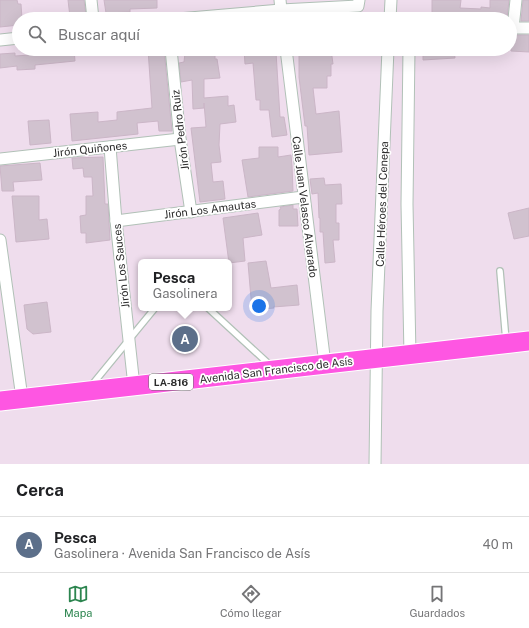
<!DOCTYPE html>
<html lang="es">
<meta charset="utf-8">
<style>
:root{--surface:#fff;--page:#f6f6f6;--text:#202124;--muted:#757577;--line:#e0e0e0;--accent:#2c854f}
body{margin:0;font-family:"Public Sans",sans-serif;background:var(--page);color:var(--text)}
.you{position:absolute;left:259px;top:306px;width:14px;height:14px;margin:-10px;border:3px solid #fff;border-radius:50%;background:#1a73e8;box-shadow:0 0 0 6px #1a73e833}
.badge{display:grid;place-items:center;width:26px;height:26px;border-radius:50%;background:var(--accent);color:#fff;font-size:13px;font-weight:700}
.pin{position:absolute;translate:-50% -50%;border:2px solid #fff;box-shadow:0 1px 4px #0006}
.popup{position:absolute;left:138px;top:259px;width:94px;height:52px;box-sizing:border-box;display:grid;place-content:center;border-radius:6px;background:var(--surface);filter:drop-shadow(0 1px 3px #0005);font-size:13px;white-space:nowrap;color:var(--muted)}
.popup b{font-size:15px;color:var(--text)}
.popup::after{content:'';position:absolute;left:50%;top:100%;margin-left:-8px;border:8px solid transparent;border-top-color:var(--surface)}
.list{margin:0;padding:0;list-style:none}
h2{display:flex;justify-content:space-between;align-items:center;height:52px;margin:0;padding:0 16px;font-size:17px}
h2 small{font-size:13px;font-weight:400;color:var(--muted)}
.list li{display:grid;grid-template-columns:26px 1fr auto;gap:12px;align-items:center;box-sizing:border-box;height:56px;padding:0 16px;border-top:1px solid var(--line)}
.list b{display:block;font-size:15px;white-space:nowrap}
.list p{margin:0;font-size:13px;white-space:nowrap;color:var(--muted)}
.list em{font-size:13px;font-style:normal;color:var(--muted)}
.icon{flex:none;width:22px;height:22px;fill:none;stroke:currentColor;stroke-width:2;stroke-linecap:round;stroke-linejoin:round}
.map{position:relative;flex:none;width:529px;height:464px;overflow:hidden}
.search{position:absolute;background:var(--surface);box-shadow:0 4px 16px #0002;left:12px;right:12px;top:12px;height:44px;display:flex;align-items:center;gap:10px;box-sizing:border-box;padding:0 14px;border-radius:22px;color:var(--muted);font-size:15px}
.sheet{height:108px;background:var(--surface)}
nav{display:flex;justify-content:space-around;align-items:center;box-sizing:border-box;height:56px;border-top:1px solid var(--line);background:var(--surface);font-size:11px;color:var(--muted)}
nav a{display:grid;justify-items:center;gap:2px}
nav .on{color:var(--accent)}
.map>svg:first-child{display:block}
</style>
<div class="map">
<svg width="529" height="464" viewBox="0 0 529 464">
<rect width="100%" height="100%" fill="#efdded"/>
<g fill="#d1c2cf" stroke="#cbb6c7">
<path d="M0,0H17L18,4H21L22,19H19V25L0,27Z"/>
<path d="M68,0H84L86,16L70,17Z"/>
<path d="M104,0H157V8L130,9V12L106,13Z"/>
<path d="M432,0H461L460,8L481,9V7L490,8V0H509L507,19H432Z"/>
<path d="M523,0H529V21H521Z"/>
<path d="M511,35H529V52L511,51Z"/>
<path d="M74,49L75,61L35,65V69L17,70V66L0,68V54L15,53V56L44,54L43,50Z"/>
<path d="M148,49H164L172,131H159L158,121L137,123L138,134L72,141L70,114L98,112V122L117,120V112L152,108Z"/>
<path d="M244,49H274V52H276L280,117H284L287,135L272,137L269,110H260V100H256L253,63L245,64Z"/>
<path d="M304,49H331L333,64H331V76H327V88H313L316,114L339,111L342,152L309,155L307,126H305L299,77V50Z"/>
<path d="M423,49H454L455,58L423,60Z"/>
<path d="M215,51V59H217L220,78L204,79V98L228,96V106L234,105L236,122L220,124L219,145L221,162L211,163L213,182L223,181L225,199L200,202L191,128L206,127L204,103V108L193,109L192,80L181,82L179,63L184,62L185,53Z"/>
<path d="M49,120L51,143L30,145L28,121Z"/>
<path d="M259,147H278V157L291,155L292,166L293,191L248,197L242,160L259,158Z"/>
<path d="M103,157L105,204H108L110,240L86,243V233H81L80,216L86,215V196H93L92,177H84L83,168L73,169L72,158Z"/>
<path d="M40,163L42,180L13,182L14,191H2L0,166Z"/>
<path d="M324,178L325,185L341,184L342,204H336V223H339V240H333L335,262L325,263L323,232H320V218H319L318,193L312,194L310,179Z"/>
<path d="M12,196H39V220L47,219L49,239L16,242Z"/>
<path d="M293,205V209H297L298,226H279V210L281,209L280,207Z"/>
<path d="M529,208V236L514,239L508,213Z"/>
<path d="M258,213L262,235L243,238L245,261L229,263L223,218Z"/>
<path d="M266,261L271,288L297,285L299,305L273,307L274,308L252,310L248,263Z"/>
<path d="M47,302L51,332L33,334L27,329L24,305Z"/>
</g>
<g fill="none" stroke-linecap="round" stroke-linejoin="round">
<g stroke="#b1c1b7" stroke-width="8">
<g id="service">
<path d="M500,271L506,341"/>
<path d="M208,308L271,366"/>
<path d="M91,386L155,308"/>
</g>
</g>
<g stroke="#b1c1b7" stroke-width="13">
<g id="minor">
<path d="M91,0L93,19"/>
<path d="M280,0L282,19"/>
<path d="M178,19L281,10L358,6L359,0"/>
<path d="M390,19L391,0"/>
<path d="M510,28H529"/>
<path d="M513,28L516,0"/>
<path d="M0,40L19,38"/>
<path d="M171,49L180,139L191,212"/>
<path d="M286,49L325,364"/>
<path d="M409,49L407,204L410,355"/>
<path d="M110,147L116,221L134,386"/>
<path d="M0,159L180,139"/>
<path d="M116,221L303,197"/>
<path d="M0,240L22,398"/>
<path d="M375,464L377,311L388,49"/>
</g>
</g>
<g stroke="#fff" stroke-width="21">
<path id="trunk" d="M0,401L529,341"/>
</g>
<use href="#service" stroke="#fff" stroke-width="5.5"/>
<use href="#minor" stroke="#fff" stroke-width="11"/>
<use href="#trunk" stroke="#fe56e2" stroke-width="19"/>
</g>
<g text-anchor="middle" stroke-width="3.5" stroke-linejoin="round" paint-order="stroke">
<rect fill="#fff" stroke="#6b6b6b" stroke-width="1" x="149" y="374" width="44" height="16" rx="3"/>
<g font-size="10" font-weight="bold" fill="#2c2c2c">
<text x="171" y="386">LA-816</text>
</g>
<g font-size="11" fill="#2c2c2c" stroke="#fff">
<text transform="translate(180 130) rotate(-97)" y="4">Jirón Pedro Ruiz</text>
<text transform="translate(90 149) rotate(-6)" y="4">Jirón Quiñones</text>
<text transform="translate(382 204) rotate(-88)" y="4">Calle Héroes del Cenepa</text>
<text transform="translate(305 207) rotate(83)" y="4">Calle Juan Velasco Alvarado</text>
<text transform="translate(210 209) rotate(-7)" y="4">Jirón Los Amautas</text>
<text transform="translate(121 266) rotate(-96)" y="4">Jirón Los Sauces</text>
<text transform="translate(276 370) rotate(-7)" y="4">Avenida San Francisco de Asís</text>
</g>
</g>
</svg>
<div class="you"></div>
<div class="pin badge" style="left:185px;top:339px;background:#5c6f8a">A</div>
<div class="popup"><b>Pesca</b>Gasolinera</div>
<div class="search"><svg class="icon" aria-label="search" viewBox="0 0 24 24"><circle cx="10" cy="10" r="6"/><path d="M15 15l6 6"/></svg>Buscar aquí</div>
</div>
<section class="sheet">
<h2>Cerca<small></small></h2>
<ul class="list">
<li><span class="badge" style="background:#5c6f8a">A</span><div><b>Pesca</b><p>Gasolinera · Avenida San Francisco de Asís</p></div><em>40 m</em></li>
</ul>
</section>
<nav>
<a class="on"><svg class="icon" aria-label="map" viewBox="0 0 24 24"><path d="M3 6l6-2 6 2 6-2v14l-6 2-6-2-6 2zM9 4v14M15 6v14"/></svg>Mapa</a>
<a><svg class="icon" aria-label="directions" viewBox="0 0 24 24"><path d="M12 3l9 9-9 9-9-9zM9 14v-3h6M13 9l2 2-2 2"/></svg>Cómo llegar</a>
<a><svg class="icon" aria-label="saved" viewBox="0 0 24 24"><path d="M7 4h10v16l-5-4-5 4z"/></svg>Guardados</a>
</nav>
